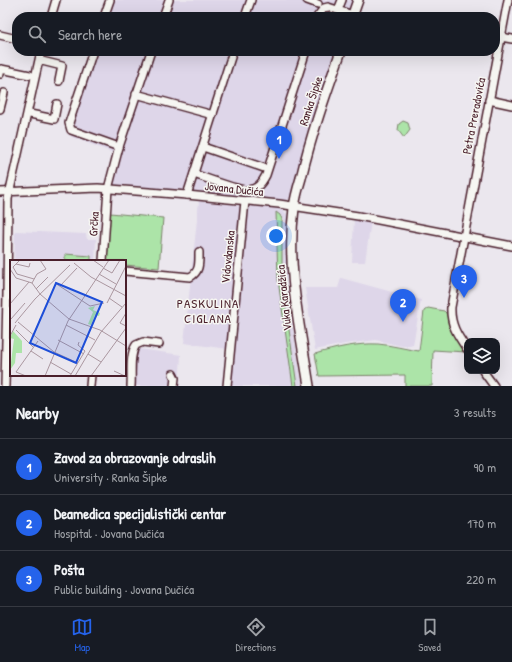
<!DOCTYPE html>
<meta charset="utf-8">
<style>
:root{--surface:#171b24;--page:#242831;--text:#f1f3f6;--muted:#9ea1a6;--line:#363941;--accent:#2563eb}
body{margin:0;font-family:"Patrick Hand",sans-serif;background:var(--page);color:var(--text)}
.controls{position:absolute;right:12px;bottom:12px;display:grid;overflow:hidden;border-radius:8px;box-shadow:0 4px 16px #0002}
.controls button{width:36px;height:36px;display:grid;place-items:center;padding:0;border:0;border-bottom:1px solid var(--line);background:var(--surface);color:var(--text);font:20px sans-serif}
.you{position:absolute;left:276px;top:236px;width:14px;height:14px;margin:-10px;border:3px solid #fff;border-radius:50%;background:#1a73e8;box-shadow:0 0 0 6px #1a73e833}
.badge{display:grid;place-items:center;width:26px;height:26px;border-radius:50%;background:var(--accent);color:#fff;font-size:13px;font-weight:700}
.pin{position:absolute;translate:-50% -33px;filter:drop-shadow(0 1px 2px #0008)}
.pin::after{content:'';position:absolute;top:21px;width:14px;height:12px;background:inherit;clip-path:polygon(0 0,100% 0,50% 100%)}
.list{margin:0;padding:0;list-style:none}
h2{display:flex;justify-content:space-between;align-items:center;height:52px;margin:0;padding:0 16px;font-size:17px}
h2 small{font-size:13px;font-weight:400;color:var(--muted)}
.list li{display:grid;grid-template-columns:26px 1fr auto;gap:12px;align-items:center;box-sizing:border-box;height:56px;padding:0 16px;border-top:1px solid var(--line)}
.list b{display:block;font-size:15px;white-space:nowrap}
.list p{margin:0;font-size:13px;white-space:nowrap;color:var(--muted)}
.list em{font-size:13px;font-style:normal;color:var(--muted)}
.icon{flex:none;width:22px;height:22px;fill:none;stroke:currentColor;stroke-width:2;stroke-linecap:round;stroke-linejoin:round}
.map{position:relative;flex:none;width:512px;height:386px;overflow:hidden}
.search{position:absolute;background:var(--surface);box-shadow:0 4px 16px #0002;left:12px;right:12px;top:12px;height:44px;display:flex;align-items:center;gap:10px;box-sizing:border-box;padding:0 14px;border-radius:16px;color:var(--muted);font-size:15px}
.sheet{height:220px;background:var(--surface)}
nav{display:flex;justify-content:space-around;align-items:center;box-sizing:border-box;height:56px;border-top:1px solid var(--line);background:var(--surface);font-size:11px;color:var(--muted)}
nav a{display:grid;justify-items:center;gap:2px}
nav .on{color:var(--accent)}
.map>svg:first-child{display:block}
</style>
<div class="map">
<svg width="512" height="386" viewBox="0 0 512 386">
<rect width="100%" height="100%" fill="#ebe7ee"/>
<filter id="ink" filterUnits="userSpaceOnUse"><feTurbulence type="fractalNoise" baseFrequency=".025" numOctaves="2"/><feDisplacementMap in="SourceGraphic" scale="8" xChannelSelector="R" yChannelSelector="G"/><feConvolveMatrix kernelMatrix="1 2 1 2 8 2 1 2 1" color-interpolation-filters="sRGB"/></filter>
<g filter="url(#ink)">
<g fill="#ded6e9">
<path d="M106,0H353L351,6L347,9L344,17H100Z"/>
<path d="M89,51H337L292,197L285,201L193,194L192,190L184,192L114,186L111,183L114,153L72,137L66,130L67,120Z"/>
<path d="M199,201L236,205L239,206L241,209L228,349L184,343Z"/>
<path d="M252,206L278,209L284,211L289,217L286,284L302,386H230L248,208Z"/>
<path d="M354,218L371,221L365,262H352Z"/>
<path d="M15,231L86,234L87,239H96L95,261H14Z"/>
<path d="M341,278L421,300L413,345L409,346H401L376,340L345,344L315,350L305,288H338Z"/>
<path d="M139,349L181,355L179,386H135L136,355Z"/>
</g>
<g fill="#ace4a8" stroke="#7b826a">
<path d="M403,121L408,123L410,130L404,138L398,130L399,124Z"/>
<path d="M276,212L280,215L282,219V280L297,386H293L278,280Z"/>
<path d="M110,213L163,218L159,268L125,265V261H106Z"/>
<path d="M65,254L91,256V261H65Z"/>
<path d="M428,308L444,311L446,313L452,331L466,352L433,350L432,386H405V375L319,376L315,354C335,348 357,343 378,344C391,345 405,349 419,351L424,311Z"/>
</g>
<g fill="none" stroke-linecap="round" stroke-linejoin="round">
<g stroke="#4a1f2b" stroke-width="10">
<g id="minor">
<path d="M307,0L318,4"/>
<path d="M338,10L342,0"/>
<path d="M164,14L173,17"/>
<path d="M51,17L56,0"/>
<path d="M104,17L110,0"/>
<path d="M163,17L169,0"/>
<path d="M245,17L251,0"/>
<path d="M317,17L324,8L328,7L353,15"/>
<path d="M0,35L17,39"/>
<path d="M501,37L512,39"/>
<path d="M93,51L69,123L71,130L119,147"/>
<path d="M42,61L62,66L59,81"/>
<path d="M0,74L1,69L30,75"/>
<path d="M136,94L213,115"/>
<path d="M489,100L512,105"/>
<path d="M0,109L4,93"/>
<path d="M30,114L54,119L57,104"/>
<path d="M203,147L267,169"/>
<path d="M194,174C203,177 240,191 248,190C257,190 262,183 266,175L306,51"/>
<path d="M0,192L98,188L187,195L279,204L358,216L512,246"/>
<path d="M187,195L233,51"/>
<path d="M103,261L108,189L119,147L151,51"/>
<path d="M125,271L190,277C200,272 199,263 199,252"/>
<path d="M467,349C457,335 450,324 451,307L508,0"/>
<path d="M483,371L494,386"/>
<path d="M173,374L175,378L174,386"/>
<path d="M5,386L7,294L8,199L41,51"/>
<path d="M90,386L91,375"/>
<path d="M131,386C132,374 129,355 136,345L143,342L159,344"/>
<path d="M227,386L245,201"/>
</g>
</g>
<g stroke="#4a1f2b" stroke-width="12">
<g id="major">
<path d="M352,17L358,0"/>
<path d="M309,386C300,327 286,268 294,208C295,198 298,188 301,178C311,135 326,93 341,51"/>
</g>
</g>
<use href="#minor" stroke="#f6f6f2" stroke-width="7"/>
<use href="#major" stroke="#f6f6f2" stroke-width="9"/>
</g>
</g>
<g text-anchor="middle" stroke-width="3" stroke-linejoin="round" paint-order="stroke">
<g font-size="12" fill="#4a1f2b" stroke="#f6f6f2">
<text transform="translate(311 101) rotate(-72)" y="4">Ranka Šipke</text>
<text transform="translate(474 116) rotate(-79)" y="4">Petra Preradovića</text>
<text transform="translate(234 189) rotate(6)" y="4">Jovana Dučića</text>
<text transform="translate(94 224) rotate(-86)" y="4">Grčka</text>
<text transform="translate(228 257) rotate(-84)" y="4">Vidovdanska</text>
<text transform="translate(284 298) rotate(-96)" y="4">Vuka Karadžića</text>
</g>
<g font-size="13" letter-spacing="1" fill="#4a1f2b" stroke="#f6f6f2">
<text x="208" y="308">PASKULINA<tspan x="208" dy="15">CIGLANA</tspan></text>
</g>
</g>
<g transform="translate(10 260)">
<rect width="116" height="116" fill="#ebe7ee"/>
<path d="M85,46L83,50L90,53L89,56L85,55L81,65L78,64L83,52L78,48ZM3,71L12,81V93H6L5,103L0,110L4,79L0,78Z" fill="#ace4a8"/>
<path fill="none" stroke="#ab97a0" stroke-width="1" d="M10,0L6,4L19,7L20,3M30,0L36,9L27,14L22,23L30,34M83,0L93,7M64,3L81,17L116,36M6,4L3,7L7,14L24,19M93,8L102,13L110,0M0,9L6,18L22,23M89,14L106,24M45,23L80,46L94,43M50,26L67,8M26,29L38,17M30,34L59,59L90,70L116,86M99,38L112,47M97,43L116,6M0,44L19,22M116,53L110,63L116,66M1,59L15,43M8,62L44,92L68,103M5,63L25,39L60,5M56,65L85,80M6,70L23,87M0,76L6,65M48,80L74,94M21,91L33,99M78,94L91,102M40,102L61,114M104,111L115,116M16,116L6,112L28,81M35,116L58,61L99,0M60,116L75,91L68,85L69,82M65,116L91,72L116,43M81,116L116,68"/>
<path fill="#1d4ed8" fill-opacity="0.15" stroke="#1d4ed8" stroke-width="2" d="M46,23L92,42L66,103L20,83Z"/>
<rect width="116" height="116" fill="none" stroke="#4a1f2b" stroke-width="2"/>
</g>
</svg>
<div class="controls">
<button><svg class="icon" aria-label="layers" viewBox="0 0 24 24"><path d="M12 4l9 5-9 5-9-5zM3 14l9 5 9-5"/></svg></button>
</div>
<div class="you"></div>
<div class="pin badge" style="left:279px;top:159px">1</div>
<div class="pin badge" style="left:403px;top:322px">2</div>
<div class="pin badge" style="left:464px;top:298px">3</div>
<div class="search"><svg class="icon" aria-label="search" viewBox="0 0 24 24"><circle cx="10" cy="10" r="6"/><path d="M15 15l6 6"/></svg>Search here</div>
</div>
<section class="sheet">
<h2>Nearby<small>3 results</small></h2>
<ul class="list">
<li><span class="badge">1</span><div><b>Zavod za obrazovanje odraslih</b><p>University · Ranka Šipke</p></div><em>90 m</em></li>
<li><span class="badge">2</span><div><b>Deamedica specijalistički centar</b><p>Hospital · Jovana Dučića</p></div><em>170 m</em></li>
<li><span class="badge">3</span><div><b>Pošta</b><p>Public building · Jovana Dučića</p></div><em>220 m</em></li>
</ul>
</section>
<nav>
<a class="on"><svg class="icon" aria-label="map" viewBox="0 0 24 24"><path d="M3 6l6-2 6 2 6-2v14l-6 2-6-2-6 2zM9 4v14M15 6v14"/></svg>Map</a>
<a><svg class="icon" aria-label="directions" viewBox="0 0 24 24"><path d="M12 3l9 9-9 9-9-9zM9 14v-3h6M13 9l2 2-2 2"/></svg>Directions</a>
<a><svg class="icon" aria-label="saved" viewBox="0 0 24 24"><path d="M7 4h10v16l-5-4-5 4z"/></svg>Saved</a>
</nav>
